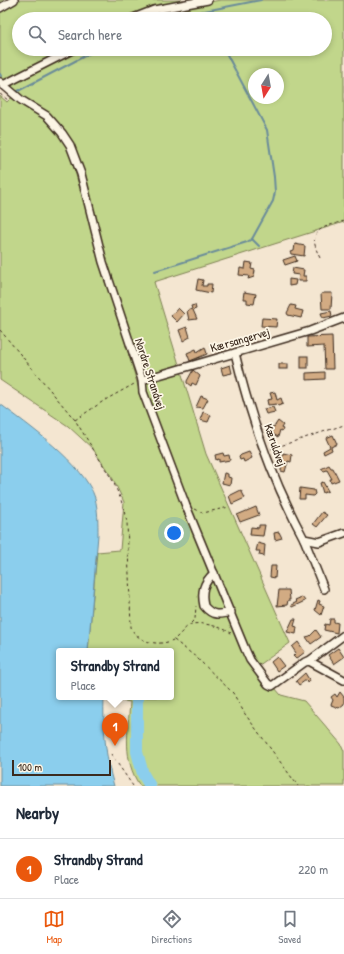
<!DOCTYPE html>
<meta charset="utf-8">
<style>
:root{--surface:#fff;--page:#f2f2f3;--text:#1f2937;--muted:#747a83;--line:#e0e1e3;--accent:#ea580c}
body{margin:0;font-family:"Patrick Hand",sans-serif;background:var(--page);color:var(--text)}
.compass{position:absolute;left:248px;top:68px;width:36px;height:36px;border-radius:50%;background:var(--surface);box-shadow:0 2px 6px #0003;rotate:191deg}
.scale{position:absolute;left:12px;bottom:10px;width:99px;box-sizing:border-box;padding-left:4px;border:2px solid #3b2a1e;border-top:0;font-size:11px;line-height:14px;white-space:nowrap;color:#3b2a1e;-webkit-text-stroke:3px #fcf5e5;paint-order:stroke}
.you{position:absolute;left:174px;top:533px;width:14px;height:14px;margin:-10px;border:3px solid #fff;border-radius:50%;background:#1a73e8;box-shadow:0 0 0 6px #1a73e833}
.badge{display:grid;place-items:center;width:26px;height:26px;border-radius:50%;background:var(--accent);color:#fff;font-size:13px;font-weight:700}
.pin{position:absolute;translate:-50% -33px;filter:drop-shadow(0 1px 2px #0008)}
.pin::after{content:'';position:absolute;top:21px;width:14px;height:12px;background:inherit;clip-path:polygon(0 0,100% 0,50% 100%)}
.popup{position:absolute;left:56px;top:648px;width:118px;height:52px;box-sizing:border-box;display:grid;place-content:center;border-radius:4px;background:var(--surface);filter:drop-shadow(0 1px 3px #0005);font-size:13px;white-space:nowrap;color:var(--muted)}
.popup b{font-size:15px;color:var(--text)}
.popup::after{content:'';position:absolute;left:50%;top:100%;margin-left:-8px;border:8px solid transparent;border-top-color:var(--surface)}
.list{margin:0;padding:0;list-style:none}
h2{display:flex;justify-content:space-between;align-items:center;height:52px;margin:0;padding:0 16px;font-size:17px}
h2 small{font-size:13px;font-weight:400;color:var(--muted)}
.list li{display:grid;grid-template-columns:26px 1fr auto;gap:12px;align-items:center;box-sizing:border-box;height:60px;padding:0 16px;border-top:1px solid var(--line)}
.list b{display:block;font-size:15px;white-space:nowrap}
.list p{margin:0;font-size:13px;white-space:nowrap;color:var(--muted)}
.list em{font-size:13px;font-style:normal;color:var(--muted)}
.icon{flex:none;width:22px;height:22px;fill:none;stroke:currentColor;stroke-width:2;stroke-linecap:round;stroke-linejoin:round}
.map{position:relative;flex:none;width:344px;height:786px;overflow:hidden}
.search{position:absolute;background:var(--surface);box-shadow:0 2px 6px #0003;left:12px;right:12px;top:12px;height:44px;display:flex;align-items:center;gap:10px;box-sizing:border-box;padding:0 14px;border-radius:22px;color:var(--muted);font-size:15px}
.sheet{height:112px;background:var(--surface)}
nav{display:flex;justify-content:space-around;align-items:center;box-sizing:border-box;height:56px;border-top:1px solid var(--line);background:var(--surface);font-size:11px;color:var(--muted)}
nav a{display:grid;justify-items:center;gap:2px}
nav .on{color:var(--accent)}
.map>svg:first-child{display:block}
</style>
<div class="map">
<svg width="344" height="786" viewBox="0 0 344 786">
<rect width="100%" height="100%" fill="#f4e6d1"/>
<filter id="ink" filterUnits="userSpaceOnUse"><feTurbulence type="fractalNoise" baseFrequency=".025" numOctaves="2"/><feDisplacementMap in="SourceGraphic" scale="8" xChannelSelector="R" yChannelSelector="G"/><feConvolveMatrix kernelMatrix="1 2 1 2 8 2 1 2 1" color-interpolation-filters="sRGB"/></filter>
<g filter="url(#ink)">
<g fill="#c1d68b" stroke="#7e8054" fill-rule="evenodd">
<path d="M0,0H191L154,7L127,19H19V49H68L7,81L0,79Z"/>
<path d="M221,0H344V222L154,282L206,454L290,643L258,666L252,658L161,434L144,387L146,382L144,374L140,371L64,131L13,92L11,87L13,83L81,49H325V19H137L170,8ZM254,74H278V98H254Z"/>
<path d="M0,96L7,102L11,98C36,111 56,126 69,151L138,386L158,438L212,577L248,664L264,685L270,689L275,688L281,695L304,701L341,744L344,751V786H140C122,759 128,732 130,702L104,697H171V651H88L97,552L120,550L124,502L113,479L93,449L68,426L0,380Z"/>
</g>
<path fill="#8bceed" stroke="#6b8c9a" d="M0,404C27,424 85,465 95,498C98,510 98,523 98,535L88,651H59V697H104C103,728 105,756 114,786H0Z"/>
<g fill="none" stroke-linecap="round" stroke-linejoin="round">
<g stroke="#6b8c9a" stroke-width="2">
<path d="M202,11L207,19"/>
<path d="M164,19L261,0"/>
<path d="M0,74L1,76"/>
<path d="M18,91L98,49"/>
<path d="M252,239L259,246"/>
<path d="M155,271L247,242L252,239L273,201L275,192L274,177L267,130L224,49"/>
</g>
<path stroke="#8bceed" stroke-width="12" d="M137,697V752L143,774L150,786"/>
</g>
<g fill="#d2ab83" stroke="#3b2a1e">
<path d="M295,244L305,246L304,256L291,254L290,252L294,251Z"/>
<path d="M295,256L297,261L285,265L283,260Z"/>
<path d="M246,262L252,263L251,269L255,270L254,277L248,279L249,276L239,275L240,268L245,269Z"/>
<path d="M293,268L304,270L303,276H306V281H298L299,275L292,274Z"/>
<path d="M198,279L203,280L202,286H207V284H212L211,293L196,290Z"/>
<path d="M289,279L296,280L295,285L289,286Z"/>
<path d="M244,292L256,294L254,304L247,303V299H243Z"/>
<path d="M324,293H332L331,309H322L321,294Z"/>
<path d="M195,305L196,309L193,310L197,319L189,320L187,311L192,309L191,306Z"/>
<path d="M291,305L296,306L295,309L303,311L301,318L288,315L287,313Z"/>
<path d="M178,308L184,314L177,322L171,316Z"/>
<path d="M331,311L332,316L323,318L321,313Z"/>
<path d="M262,318L277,319L276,327L261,326Z"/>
<path d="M187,327L190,337L183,341L179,330Z"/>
<path d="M332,336L333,369H325L324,346L307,347V337Z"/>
<path d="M205,347L207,354L190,361L187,353L196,349L197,352Z"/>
<rect x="301" y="356" width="7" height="12"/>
<rect x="279" y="364" width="9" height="5"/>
<path d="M230,365L232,373L223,375L221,368Z"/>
<path d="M193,370L200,376L196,385L192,383L191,386L187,383V381Z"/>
<path d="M325,372V379L306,380V373Z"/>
<path d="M275,392L277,400L281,398L283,404L278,406L277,404L268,405L267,400L272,399L270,393Z"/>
<path d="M201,396L208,399L203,408L196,407Z"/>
<path d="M273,407L275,412L266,414L264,409Z"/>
<path d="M203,412L211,415L208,422L200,420Z"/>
<path d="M278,421L283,425L281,428L283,429L282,431L280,430L278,437L271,433L273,430L270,429L272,426L274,427Z"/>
<path d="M333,435L337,444L331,447L332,450L324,454L323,451L330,447L326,438Z"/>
<path d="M249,452L252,458L244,462L243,459L240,460L239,457L241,455Z"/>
<path d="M223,453L224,456L229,455L230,460L219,462V459L216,460L215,455Z"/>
<path d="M283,453L292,455L291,462L288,461L285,472L281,471Z"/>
<path d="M329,465L331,468H333L339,480L331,483L330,479H332L327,470L324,471L321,469Z"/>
<path d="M224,473L228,474V477L231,478L230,485L222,483Z"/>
<path d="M323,482L328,491L323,493L320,483Z"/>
<path d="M300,488L314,490L315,494L313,496L305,495V499H299Z"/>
<path d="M241,490L245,498L232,504L229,496Z"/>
<path d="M256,507L259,515L240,522L237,515Z"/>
<path d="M322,512L327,515L317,527L313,524Z"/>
<path d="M259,525H265L263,536L250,535L251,527L259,528Z"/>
<path d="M279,532L282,538L275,540L274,533Z"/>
<path d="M258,543L265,545L264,556L259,555L260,551H256Z"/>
<path d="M271,566H276L275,578L270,577Z"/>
<path d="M279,590H289L290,600H288L287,605L277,606Z"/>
<path d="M302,597L305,601L292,607L291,605L297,602L295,600Z"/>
<path d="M318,600L320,601L319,604L324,606L321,615L315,610Z"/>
<path d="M293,619H296L294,626L297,627L296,634L287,632Z"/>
<path d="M330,619H334V622L338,623L337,633L324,630L325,624L329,625Z"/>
<path d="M316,630L321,637L311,644L306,637L310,636Z"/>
<path d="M298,642L305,652L296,659L293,656L296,653L292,647Z"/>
<path d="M338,648L344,657L334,664L328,655Z"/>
<path d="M277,657L284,666L277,671L271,662Z"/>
<path d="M305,673L310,681L307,683L306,680L299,685L296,681Z"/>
<path d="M340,692L344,697V704L339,708L331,705L333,700L331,697L335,694L337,697Z"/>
</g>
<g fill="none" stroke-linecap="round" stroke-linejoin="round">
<g stroke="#3b2a1e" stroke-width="10">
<g id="minor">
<path d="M0,8L14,0"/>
<path d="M131,19L154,10L208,0"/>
<path d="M0,82L21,100L47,116L62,133L70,145L81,174L103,262L142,380L143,392L186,506L245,649L250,660L268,684L272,686L305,662L309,661L344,680"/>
<path d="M3,85L74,49"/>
<path d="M235,353C250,417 273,481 304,539L319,542L344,533"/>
<path d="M142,380L310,331L344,318"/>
<path d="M304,539L324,589"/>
<path d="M214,573C203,583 201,592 204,606C212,616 219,615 231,612"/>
<path d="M309,661L344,635"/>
</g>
</g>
<g stroke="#3b2a1e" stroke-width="1" stroke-dasharray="3 3" stroke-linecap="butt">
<path d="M0,94L8,100"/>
<path d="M320,258C306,230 320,228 344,221"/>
<path d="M0,330L75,420L113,481L121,500L127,522L131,627C136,642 159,647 173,640C180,636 185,626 192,624C203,622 222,627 231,633"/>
<path d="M75,420L105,400L136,383"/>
<path d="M271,449L344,425"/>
<path d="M195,509L203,513L229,507"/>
<path d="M191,623L195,619L196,606"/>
<path d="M174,640L197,658L233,693L245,714L298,786"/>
<path d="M111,754L133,786"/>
</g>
<use href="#minor" stroke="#fcf5e5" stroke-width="7"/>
</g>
</g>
<g text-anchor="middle" stroke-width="3.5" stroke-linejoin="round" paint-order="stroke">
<g font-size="12" fill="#3b2a1e" stroke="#fcf5e5">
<text transform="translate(240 340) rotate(-16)" y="4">Kærsangervej</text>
<text transform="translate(150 374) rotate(72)" y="4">Nordre Strandvej</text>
<text transform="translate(275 445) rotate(71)" y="4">Kæruldvej</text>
</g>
</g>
</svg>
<svg class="compass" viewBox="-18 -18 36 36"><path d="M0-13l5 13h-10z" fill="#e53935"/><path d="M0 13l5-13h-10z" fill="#747a83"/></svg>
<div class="scale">100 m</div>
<div class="you"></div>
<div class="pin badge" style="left:115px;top:746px">1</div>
<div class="popup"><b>Strandby Strand</b>Place</div>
<div class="search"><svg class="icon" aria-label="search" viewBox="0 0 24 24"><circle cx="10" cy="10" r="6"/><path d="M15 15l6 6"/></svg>Search here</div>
</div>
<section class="sheet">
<h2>Nearby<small></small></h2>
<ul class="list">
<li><span class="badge">1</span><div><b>Strandby Strand</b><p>Place</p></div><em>220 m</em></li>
</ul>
</section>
<nav>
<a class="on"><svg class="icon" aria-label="map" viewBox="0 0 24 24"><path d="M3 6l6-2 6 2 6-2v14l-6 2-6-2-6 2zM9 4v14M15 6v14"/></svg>Map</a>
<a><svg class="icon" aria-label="directions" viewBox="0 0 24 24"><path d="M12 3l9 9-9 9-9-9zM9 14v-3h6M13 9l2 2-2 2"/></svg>Directions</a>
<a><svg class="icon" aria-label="saved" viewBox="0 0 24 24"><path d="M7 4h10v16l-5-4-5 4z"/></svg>Saved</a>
</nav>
